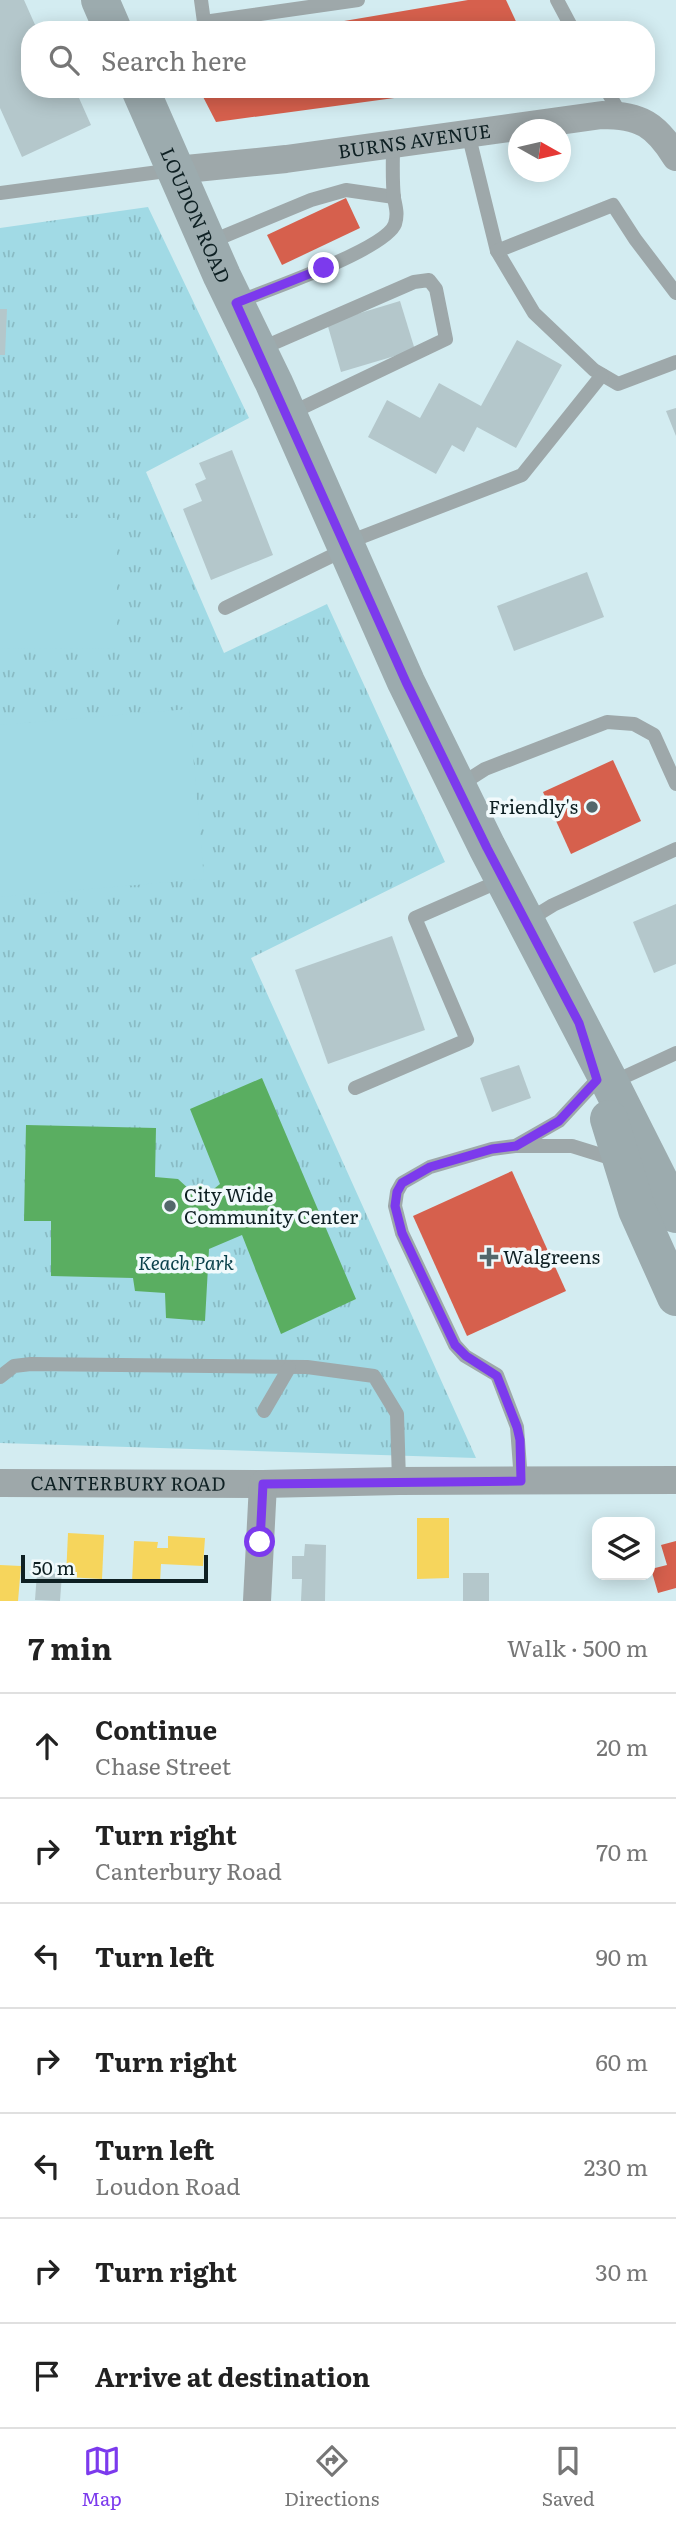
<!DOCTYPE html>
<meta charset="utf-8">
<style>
:root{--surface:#fff;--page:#f2f2f2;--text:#222;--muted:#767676;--line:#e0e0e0;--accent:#7c3aed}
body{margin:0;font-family:Literata,serif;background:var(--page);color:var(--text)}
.controls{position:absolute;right:21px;bottom:21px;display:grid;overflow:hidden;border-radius:14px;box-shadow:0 4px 18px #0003}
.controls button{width:63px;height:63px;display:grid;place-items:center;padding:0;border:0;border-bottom:2px solid var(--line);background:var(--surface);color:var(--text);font:35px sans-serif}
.compass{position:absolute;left:508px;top:119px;width:63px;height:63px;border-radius:50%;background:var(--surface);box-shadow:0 4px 18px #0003;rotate:98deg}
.scale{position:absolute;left:21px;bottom:18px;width:187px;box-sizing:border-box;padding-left:7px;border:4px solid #0e2023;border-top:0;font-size:19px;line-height:24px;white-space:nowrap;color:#0e2023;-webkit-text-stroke:5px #f1fafc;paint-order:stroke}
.stop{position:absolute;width:21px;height:21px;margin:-16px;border:5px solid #7c3aed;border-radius:50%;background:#fff}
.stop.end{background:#7c3aed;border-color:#fff;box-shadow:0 2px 7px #0008}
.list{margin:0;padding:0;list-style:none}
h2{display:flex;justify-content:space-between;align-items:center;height:91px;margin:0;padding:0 28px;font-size:30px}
h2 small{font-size:23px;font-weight:400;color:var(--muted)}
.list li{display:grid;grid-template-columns:46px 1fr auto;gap:21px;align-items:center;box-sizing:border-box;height:105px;padding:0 28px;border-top:2px solid var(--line)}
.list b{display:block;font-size:26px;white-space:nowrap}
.list p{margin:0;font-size:23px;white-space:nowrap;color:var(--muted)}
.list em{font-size:23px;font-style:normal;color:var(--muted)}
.icon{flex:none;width:38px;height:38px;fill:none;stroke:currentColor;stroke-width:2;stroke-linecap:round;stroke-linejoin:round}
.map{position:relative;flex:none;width:676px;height:1601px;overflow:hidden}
.search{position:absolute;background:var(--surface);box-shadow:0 4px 18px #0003;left:21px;right:21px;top:21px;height:77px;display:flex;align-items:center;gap:18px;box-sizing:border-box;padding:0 24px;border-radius:28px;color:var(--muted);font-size:26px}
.sheet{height:826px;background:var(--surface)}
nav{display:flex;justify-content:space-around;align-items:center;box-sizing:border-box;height:98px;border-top:2px solid var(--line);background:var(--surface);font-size:19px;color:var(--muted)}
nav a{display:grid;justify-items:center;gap:4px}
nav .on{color:var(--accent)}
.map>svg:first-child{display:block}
</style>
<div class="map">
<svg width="676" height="1601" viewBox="0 0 676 1601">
<defs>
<pattern id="grass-tufts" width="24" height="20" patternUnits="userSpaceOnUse" patternTransform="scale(1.75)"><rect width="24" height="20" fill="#a1dae5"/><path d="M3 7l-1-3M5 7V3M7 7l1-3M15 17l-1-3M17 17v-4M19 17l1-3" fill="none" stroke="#89bbc4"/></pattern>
</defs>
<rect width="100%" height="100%" fill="#d3ecf1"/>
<path fill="url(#grass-tufts)" d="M148,207L249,418L146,472L224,653L327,604L445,862L251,958L476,1458L0,1443V228Z"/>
<g fill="#a1dae5">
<path d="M0,518H117V648L0,649Z"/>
<path d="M189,709L204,879L0,897V725Z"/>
</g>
<g fill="#f6d55c">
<path d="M417,1518H449V1578L417,1579Z"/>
<path d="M68,1533L104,1535L102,1579L66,1577Z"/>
<path d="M168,1536L205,1538L203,1566L161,1564L160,1583L132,1582L134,1541L158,1542L157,1548H168Z"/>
<path d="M0,1565L21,1566L18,1601H0Z"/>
</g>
<g fill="#d6604d">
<path d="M468,0H506L520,30H291Z"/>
<path d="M199,89H445L446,91L216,122Z"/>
<path d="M346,198L360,228L282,265L267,235Z"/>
<path d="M613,760L641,821L571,854L543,792Z"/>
<path d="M512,1171L566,1291L467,1336L413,1216Z"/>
<path d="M676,1541V1588L658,1593L651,1569L667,1565L661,1545Z"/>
</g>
<path fill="#5aae61" d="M262,1078L356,1299L281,1334L242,1235L209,1249L205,1321L166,1318L165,1293L135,1291L133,1278L51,1276V1221H24L26,1125L156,1128L155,1177L178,1179L190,1190L201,1185L210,1192L220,1184L190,1109Z"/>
<g fill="#b4c7cb">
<path d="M0,0H24L36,27L45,22L48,30H30V89H75L91,125L22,157L0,108Z"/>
<path d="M400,301L415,350L341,372L327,323Z"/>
<path d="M0,309H7L5,355H0Z"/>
<path d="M517,340L562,365L516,448L477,427L464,452L452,445L436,474L368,437L387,400L420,418L439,383L481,406Z"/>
<path d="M676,408V436L666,411Z"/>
<path d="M232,450L273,555L211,580L183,509L202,501L195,484L206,479L199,463Z"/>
<path d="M587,572L604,617L514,651L497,606Z"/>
<path d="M676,904V964L654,973L633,922Z"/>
<path d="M392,936L425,1030L328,1064L295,970Z"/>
<path d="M519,1065L531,1098L492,1112L480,1078Z"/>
<path d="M305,1544L326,1545L325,1601H301L302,1579H292V1556H304Z"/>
<path d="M37,1573L62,1574L60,1601L35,1600Z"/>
<rect x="463" y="1573" width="26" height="28"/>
</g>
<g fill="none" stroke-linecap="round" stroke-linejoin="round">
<g stroke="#9ea8aa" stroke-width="14">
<path d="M201,0L204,22L358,0"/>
<path d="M557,0L573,30"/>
<path d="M606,89L621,115"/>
<path d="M468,133L497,251L534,313L594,370L618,384L676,362"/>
<path d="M0,193L174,170"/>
<path d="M210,242L311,200L346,190L394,197"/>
<path d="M497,251L613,205L635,239L676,293"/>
<path d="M237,302C266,291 386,249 395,224C398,214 396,208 394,198C392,180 393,162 393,144"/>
<path d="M260,349L414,282L429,280L436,289L446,339L289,414"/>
<path d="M346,543L522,475L602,375"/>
<path d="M225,608L346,549"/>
<path d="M460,785L485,769L607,722L634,724L654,735L676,784"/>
<path d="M527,921L553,905L676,849"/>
<path d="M611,1083L676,1053"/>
<path d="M355,1088L467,1040L415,918L502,880"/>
<path d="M517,1145L559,1121L597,1080"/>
<path d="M0,1377L14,1366L31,1364L307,1367L374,1376L397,1414L399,1481"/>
<path d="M264,1411L289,1368"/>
<path d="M521,1481L517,1427L497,1375L465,1356L455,1345L402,1233L395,1206L397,1192L402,1183L430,1167L492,1149L515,1146H572L617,1160"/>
</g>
<g stroke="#9ea8aa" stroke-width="28">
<path id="s1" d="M176,170L286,159L602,115C641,115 656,125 676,157"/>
<path id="s2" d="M0,1483L263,1484L399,1481L676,1480"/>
<path d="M257,1601L263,1484"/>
</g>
<g stroke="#9cabae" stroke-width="38">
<path d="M100,0L113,30"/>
<path id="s3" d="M140,89L222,276L274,383L406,682L487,847L610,1083L676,1214"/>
<path d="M609,1119L637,1210L676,1297"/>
</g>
</g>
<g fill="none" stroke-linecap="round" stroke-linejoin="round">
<path stroke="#7c3aed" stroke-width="9" d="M260,1542L263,1484L521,1481L520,1440L517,1427L497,1376L466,1356L455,1345L402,1233L395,1206L397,1192L402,1183L430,1167L492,1149L516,1146L559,1121L597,1080L579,1023L487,848L406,682L236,303L324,268"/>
</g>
<g fill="#53676b" stroke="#f1fafc" stroke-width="2.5">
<circle cx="592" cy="807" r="7"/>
<circle cx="170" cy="1206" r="7"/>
<path d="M485.5 1246.5h7v7h7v7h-7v7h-7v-7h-7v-7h7z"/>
</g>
<g text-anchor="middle" stroke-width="7" stroke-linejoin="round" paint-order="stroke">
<g font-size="19" fill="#0e2023" stroke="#f1fafc">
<text dy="7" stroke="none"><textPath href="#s1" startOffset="240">BURNS AVENUE</textPath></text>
<text dy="7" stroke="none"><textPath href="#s3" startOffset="138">LOUDON ROAD</textPath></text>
<text dy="7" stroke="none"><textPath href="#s2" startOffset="128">CANTERBURY ROAD</textPath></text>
</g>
<g font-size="19" fill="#0e2023" stroke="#f1fafc" text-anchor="start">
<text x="578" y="814" text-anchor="end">Friendly's</text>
<text x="184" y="1202">City Wide<tspan x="184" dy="22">Community Center</tspan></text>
<text x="503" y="1264">Walgreens</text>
</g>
<g font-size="19" font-style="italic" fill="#0a414a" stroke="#f1fafc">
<text x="186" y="1270">Keach Park</text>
</g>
</g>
</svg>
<div class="controls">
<button><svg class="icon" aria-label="layers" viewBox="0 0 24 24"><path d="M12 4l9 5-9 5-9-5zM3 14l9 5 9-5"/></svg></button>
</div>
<svg class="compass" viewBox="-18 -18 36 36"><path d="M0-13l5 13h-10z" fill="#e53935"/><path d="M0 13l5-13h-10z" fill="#767676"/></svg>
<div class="scale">50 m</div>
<div class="stop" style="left:260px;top:1542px"></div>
<div class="stop end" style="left:324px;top:268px"></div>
<div class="search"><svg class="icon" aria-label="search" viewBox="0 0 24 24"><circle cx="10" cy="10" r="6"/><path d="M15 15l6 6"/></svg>Search here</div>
</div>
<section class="sheet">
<h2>7 min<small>Walk · 500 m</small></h2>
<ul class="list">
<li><svg class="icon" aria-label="ahead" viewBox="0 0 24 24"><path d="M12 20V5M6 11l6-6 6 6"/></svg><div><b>Continue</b><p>Chase Street</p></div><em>20 m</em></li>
<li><svg class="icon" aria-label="right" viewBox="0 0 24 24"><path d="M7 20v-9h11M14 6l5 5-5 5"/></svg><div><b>Turn right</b><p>Canterbury Road</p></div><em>70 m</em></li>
<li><svg class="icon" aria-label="left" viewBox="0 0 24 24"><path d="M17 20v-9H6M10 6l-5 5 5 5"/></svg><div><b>Turn left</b></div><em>90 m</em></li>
<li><svg class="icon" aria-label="right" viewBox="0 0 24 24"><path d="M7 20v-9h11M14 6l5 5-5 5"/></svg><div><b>Turn right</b></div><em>60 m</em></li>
<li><svg class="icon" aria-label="left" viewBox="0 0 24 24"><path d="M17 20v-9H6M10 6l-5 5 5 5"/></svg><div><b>Turn left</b><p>Loudon Road</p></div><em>230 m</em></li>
<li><svg class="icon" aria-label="right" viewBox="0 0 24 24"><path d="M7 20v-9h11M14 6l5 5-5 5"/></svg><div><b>Turn right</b></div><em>30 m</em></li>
<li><svg class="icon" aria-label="arrive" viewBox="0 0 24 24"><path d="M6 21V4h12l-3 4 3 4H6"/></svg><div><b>Arrive at destination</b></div></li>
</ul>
</section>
<nav>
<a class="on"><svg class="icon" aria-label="map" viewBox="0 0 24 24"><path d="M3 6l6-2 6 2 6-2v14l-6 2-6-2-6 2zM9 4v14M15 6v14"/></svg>Map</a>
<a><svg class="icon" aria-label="directions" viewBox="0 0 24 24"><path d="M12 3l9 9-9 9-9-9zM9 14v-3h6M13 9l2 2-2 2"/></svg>Directions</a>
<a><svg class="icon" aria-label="saved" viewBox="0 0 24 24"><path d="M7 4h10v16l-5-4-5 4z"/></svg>Saved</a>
</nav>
